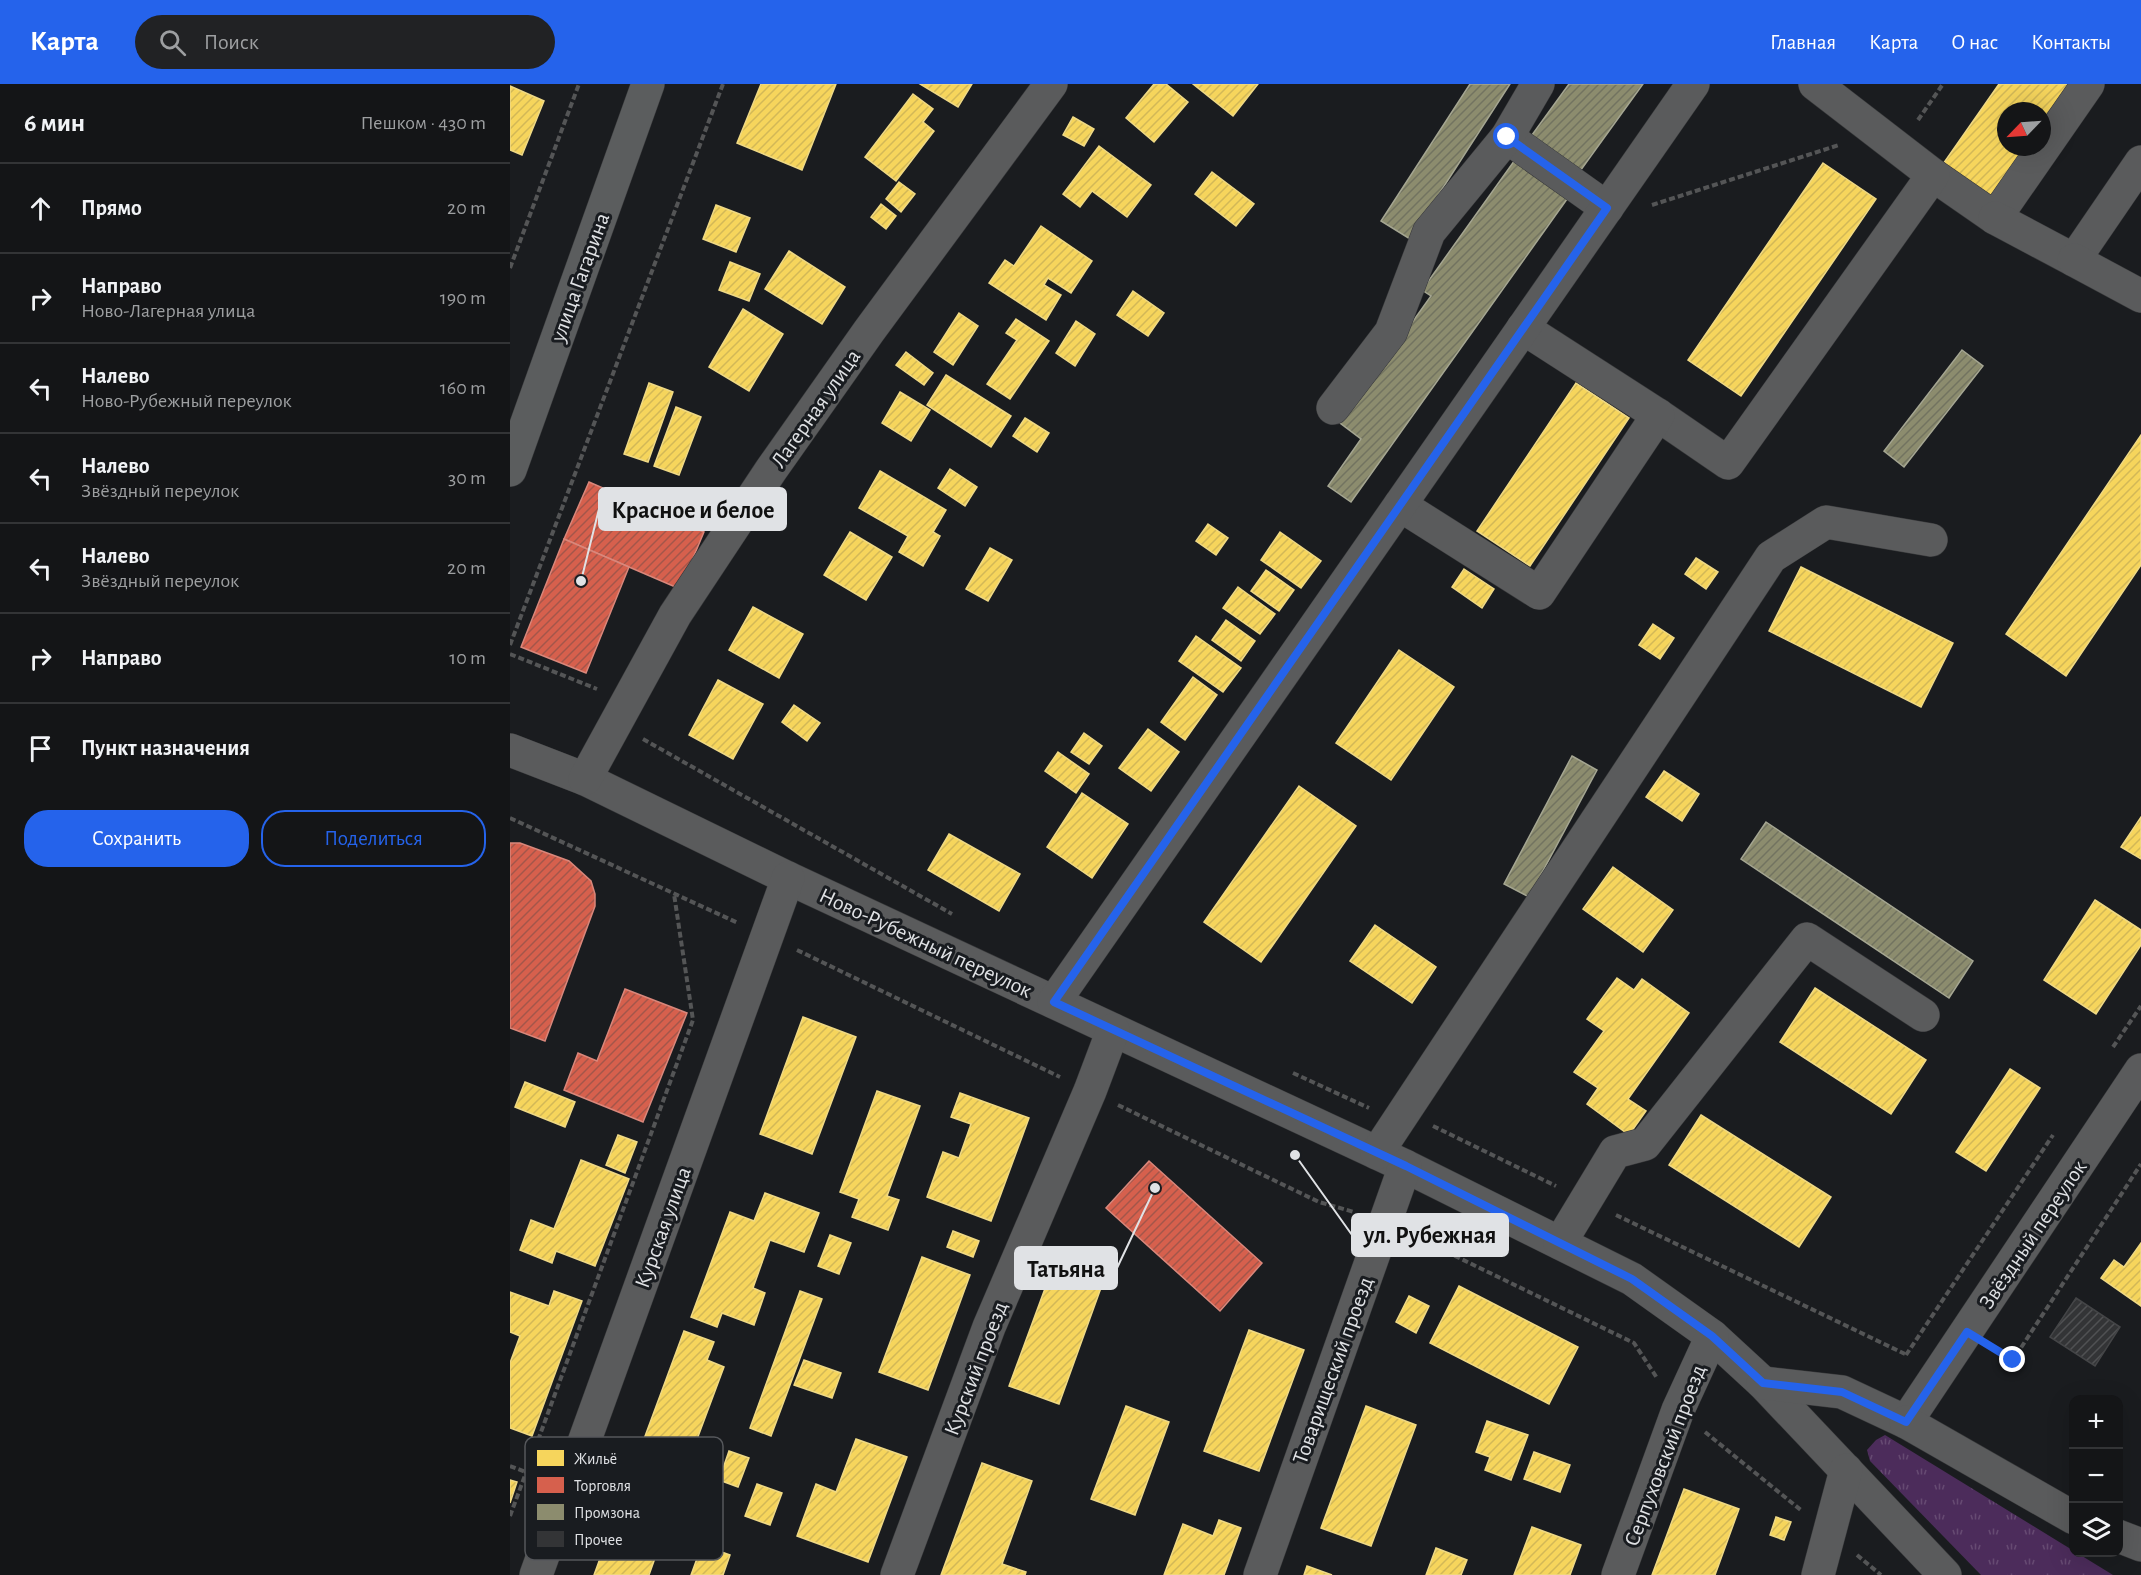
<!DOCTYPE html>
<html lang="ru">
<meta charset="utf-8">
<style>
:root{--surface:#141517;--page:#212224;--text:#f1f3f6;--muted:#9d9fa1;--line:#333436;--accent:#2563eb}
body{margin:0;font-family:"Alegreya Sans",sans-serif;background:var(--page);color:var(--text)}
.controls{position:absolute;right:18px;bottom:18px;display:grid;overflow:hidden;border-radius:12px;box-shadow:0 6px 24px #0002}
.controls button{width:54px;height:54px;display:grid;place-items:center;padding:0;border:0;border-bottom:2px solid var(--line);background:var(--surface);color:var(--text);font:30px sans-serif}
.compass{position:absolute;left:1487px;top:18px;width:54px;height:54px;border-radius:50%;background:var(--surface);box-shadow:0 6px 24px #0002;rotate:245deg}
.stop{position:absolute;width:18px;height:18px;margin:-14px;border:4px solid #2563eb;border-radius:50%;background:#fff}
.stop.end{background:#2563eb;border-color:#fff;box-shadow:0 2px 6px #0008}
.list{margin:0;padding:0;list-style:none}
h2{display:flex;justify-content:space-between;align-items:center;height:78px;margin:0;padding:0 24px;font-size:26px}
h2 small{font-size:20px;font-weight:400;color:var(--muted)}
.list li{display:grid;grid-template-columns:39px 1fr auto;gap:18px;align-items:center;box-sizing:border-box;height:90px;padding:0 24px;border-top:2px solid var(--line)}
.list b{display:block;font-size:22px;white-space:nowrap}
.list p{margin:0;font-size:20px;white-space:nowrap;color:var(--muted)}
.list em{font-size:20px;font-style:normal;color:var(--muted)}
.actions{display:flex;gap:12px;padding:18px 24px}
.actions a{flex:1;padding:14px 0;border:2px solid var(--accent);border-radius:24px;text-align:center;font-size:21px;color:var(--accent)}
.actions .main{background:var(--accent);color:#fff}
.icon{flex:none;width:33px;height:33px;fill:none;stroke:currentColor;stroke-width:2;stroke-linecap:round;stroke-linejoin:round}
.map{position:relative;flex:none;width:1631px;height:1491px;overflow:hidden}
header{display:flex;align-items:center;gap:36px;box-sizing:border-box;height:84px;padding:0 30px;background:var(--accent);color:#fff}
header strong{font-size:28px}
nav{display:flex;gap:33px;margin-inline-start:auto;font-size:21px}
.search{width:420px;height:54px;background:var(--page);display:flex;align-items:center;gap:15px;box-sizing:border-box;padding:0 21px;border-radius:33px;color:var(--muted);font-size:22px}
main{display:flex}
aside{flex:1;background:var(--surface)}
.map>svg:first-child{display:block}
</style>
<header>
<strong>Карта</strong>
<div class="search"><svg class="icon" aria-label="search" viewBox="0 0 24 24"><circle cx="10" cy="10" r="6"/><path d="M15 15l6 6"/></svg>Поиск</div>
<nav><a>Главная</a><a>Карта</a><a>О нас</a><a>Контакты</a></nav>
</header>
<main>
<aside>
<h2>6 мин<small>Пешком · 430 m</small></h2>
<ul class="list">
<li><svg class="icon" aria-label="ahead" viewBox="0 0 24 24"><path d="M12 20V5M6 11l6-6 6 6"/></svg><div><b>Прямо</b></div><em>20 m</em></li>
<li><svg class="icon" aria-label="right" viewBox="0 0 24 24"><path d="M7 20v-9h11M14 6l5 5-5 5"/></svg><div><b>Направо</b><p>Ново-Лагерная улица</p></div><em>190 m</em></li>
<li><svg class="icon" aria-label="left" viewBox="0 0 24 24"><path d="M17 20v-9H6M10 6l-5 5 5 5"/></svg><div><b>Налево</b><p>Ново-Рубежный переулок</p></div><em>160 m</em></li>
<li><svg class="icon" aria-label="left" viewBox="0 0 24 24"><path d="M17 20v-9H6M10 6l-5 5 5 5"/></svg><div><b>Налево</b><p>Звёздный переулок</p></div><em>30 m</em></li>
<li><svg class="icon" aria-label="left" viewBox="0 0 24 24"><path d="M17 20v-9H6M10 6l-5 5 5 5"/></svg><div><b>Налево</b><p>Звёздный переулок</p></div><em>20 m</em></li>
<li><svg class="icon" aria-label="right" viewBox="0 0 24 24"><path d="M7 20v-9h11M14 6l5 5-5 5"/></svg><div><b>Направо</b></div><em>10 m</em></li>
<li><svg class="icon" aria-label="arrive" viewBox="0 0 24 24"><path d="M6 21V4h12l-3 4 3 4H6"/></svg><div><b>Пункт назначения</b></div></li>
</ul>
<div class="actions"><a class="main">Сохранить</a><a>Поделиться</a></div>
</aside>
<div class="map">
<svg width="1631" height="1491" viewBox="0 0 1631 1491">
<defs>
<pattern id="grass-tufts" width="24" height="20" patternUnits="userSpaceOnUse" patternTransform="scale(1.5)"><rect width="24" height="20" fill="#4c2c5b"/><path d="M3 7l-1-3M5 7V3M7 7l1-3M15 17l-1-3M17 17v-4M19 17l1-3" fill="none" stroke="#664a72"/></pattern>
<pattern id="homes-hatch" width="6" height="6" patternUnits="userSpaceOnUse" patternTransform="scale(1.5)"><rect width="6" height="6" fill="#f6d55c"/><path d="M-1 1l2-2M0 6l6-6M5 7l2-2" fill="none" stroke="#d2b857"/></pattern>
<pattern id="shops-hatch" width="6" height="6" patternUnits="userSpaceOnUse" patternTransform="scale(1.5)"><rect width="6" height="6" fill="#d6604d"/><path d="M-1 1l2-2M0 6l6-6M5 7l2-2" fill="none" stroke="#a3564a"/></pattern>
<pattern id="industry-hatch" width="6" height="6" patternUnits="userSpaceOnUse" patternTransform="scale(1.5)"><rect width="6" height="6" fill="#8c8c6e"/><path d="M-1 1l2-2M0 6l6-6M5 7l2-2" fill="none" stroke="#727360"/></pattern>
<pattern id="building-hatch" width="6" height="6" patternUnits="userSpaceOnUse" patternTransform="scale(1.5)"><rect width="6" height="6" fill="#333436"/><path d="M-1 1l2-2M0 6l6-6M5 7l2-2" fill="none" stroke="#505153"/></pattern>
</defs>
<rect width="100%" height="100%" fill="#1a1c1f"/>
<path fill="url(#grass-tufts)" d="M1375,1351L1603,1491H1471L1360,1377L1357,1366L1366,1356Z"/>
<g fill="url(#homes-hatch)" stroke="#efd985" stroke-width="1.5">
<path d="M251,0H326L292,86L227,59Z"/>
<path d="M410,0H462L448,23Z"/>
<path d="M644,0H656L678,18L644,58L616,34Z"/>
<path d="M683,0H748L723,32Z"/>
<path d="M1489,0H1563L1532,45V27H1496V63H1519L1483,115L1433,80Z"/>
<path d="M0,2L34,17L12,71L0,66Z"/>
<path d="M403,10L423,25L413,38L424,47L386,97L355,73Z"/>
<path d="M563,33L584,45L574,62L553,51Z"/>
<path d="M589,62L641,101L617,133L582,107L570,123L553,110Z"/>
<path d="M1313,79L1366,115L1231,312L1178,276Z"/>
<path d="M702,88L744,120L726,142L685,110Z"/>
<path d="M389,98L405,110L391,128L376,115Z"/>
<path d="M371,120L386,132L376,145L361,133Z"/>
<path d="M206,121L240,134L226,168L193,155Z"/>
<path d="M531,142L582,177L561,209L538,194L534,201L551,211L536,236L479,199L495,176L504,182Z"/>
<path d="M279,167L335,203L312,240L255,205Z"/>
<path d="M220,178L250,190L239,217L209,206Z"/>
<path d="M623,207L654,229L638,252L607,231Z"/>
<path d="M233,225L273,250L239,307L199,283Z"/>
<path d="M449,229L468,242L443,281L424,268Z"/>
<path d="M506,235L539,257L500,315L477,300L507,256L496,249Z"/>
<path d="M566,237L585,250L565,282L546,269Z"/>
<path d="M396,268L423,289L414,301L386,281Z"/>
<path d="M436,291L501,332L481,363L417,321Z"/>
<path d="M139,299L163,308L138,378L114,370Z"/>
<path d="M1066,299L1119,334L1020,482L967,447Z"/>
<path d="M390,308L420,326L401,357L372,339Z"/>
<path d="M166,323L191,333L169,391L144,382Z"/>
<path d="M515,334L539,349L527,368L503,352Z"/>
<path d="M1631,351V481L1556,592L1496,550Z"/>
<path d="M440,385L467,403L455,422L428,404Z"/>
<path d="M370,387L436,426L423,448L430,452L413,482L389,468L398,452L349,424Z"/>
<path d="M698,440L718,454L706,471L686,457Z"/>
<path d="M340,448L382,473L356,516L314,491Z"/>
<path d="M770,448L811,477L791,504L751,476Z"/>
<path d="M480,464L502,476L478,517L456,505Z"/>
<path d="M1186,474L1208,488L1196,505L1175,490Z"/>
<path d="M1291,483L1443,559L1411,623L1259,547Z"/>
<path d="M954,485L984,505L972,524L942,503Z"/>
<path d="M756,486L784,506L769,527L741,507Z"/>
<path d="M728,503L765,530L750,550L713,524Z"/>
<path d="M243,523L293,550L269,594L219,566Z"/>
<path d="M716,536L745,557L731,577L702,556Z"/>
<path d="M1143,540L1164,554L1150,575L1129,561Z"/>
<path d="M686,552L731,584L713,608L669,577Z"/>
<path d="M889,566L944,603L881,696L826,659Z"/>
<path d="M683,593L707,611L675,656L651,638Z"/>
<path d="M208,596L253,620L223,675L179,651Z"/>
<path d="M284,621L310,639L297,657L272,638Z"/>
<path d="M638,645L669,668L641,707L609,684Z"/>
<path d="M574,649L592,662L579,680L561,668Z"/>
<path d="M548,668L579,690L566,709L535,687Z"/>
<path d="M1154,687L1189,710L1172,737L1136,713Z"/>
<path d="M789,702L846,742L751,878L694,838Z"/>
<path d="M572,709L618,740L582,794L537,763Z"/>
<path d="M1631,733V775L1611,763Z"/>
<path d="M439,750L510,790L489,827L418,786Z"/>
<path d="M1103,783L1163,826L1133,868L1073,825Z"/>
<path d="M1585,816L1631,846V861L1586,930L1534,896Z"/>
<path d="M865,841L926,883L902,919L840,877Z"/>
<path d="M1107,894L1124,906L1132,895L1179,929L1118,1015L1136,1027L1119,1051L1077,1020L1088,1004L1064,988L1094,947L1077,935Z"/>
<path d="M1305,904L1416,976L1381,1030L1270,958Z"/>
<path d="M293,933L346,953L302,1070L250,1050Z"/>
<path d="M1500,985L1530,1004L1476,1087L1446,1068Z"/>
<path d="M15,998L65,1018L55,1043L5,1023Z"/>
<path d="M367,1007L410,1022L377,1112L389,1116L378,1146L342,1133L349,1115L330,1108Z"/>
<path d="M450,1009L519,1034L481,1137L417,1113L433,1068L449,1074L461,1040L441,1033Z"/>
<path d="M1191,1031L1321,1113L1289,1163L1159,1081Z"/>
<path d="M108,1051L127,1058L115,1089L96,1081Z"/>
<path d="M71,1076L119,1095L85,1182L46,1167L42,1179L10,1166L21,1136L44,1145Z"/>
<path d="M255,1109L309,1129L294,1168L260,1156L243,1204L255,1209L244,1241L212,1229L207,1243L181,1233L220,1128L244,1137Z"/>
<path d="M443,1147L469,1157L463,1173L437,1163Z"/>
<path d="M320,1151L341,1159L329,1190L308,1182Z"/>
<path d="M1631,1159V1222L1591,1194L1604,1176L1614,1183Z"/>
<path d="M547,1172L596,1190L549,1320L499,1302Z"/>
<path d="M412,1173L460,1191L418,1306L369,1288Z"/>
<path d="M949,1202L1068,1263L1039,1320L920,1259Z"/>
<path d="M44,1207L72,1217L22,1352L0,1344V1279L10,1252L0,1248V1208L39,1222Z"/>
<path d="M290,1207L312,1215L261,1352L240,1344Z"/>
<path d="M899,1212L919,1222L906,1249L886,1238Z"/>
<path d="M739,1246L794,1266L749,1387L694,1367Z"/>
<path d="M174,1247L204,1258L197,1276L214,1283L174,1390L152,1382L146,1399L121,1390Z"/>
<path d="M294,1276L331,1289L322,1314L284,1301Z"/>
<path d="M616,1322L659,1338L625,1431L581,1415Z"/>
<path d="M856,1322L906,1341L861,1462L811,1444Z"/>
<path d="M977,1337L1018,1351L1001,1396L975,1386L980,1373L966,1368Z"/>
<path d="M346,1355L397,1373L358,1478L287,1452L306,1400L326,1408Z"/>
<path d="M219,1367L239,1374L228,1403L209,1396Z"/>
<path d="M1024,1368L1060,1381L1050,1408L1014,1395Z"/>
<path d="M472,1379L522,1397L492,1480L516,1488L515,1491H431Z"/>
<path d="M0,1396L7,1398L0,1419Z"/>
<path d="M247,1400L272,1409L260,1441L235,1432Z"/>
<path d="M1174,1405L1229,1425L1205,1491H1142Z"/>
<path d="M107,1428L133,1438L128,1452L150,1460L139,1491H84Z"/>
<path d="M1266,1433L1281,1438L1274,1456L1260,1451Z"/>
<path d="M709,1436L731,1444L714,1491H654L673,1440L703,1452Z"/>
<path d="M1022,1443L1071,1461L1060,1491H1004Z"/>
<path d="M192,1461L220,1471L213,1491H181Z"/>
<path d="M926,1464L957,1476L951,1491H916Z"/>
<path d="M797,1482L822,1491H794Z"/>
</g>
<g fill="url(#shops-hatch)" stroke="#d9877b" stroke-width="1.5">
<path d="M79,398L194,448L170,505L54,455Z"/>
<path d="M54,455L119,483L76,589L11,563Z"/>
<path d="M0,759H10L59,777L81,797L85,810V822L35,957L0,944Z"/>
<path d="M115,905L177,929L133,1038L54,1006L68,969L87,977Z"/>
<path d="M639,1077L752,1179L710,1227L596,1124Z"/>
</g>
<g fill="url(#industry-hatch)" stroke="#a5a692" stroke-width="1.5">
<path d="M960,0H1000L900,155L871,137Z"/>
<path d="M1059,0H1133L1068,90L1019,55Z"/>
<path d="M1007,73L1060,111L841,418L818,402L851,355L830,339L921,212L912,206Z"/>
<path d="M1452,266L1473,282L1394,383L1374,367Z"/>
<path d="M1062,672L1087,686L1019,813L994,800Z"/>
<path d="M1256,738L1463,877L1439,914L1231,775Z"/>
</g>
<path fill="url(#building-hatch)" stroke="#444547" stroke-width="1.5" d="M1566,1214L1610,1243L1585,1282L1540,1253Z"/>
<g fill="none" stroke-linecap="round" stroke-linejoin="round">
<g stroke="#37383a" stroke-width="34">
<g id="minor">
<path d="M997,53L1097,124"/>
<path d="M1423,91L1485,134L1578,0"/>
<path d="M1485,134L1564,176L1631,78"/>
<path d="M1564,176L1631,212"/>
<path d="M823,324L881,248L919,148L997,53L1028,0"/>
<path d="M1148,331L1218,379L1423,91L1305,0"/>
<path d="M890,421L1029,509L1148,331L1013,244"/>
<path d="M0,666L75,695L278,794L895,1082L1122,1195L1202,1252L1253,1299L1435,1491"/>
<path d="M75,695L165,531L261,386L359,247L541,0"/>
<path d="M544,918L1183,0"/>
<path d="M867,1069L1261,473L1316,438L1421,456"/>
<path d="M1050,1159L1105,1068L1135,1060L1297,855L1413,931"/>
<path d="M1253,1299L1332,1308L1396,1338L1631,986"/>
<path d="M1396,1338L1564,1434"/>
<path d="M1608,1452L1631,1461"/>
<path d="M26,1491L278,794"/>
<path d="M387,1491L479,1243L580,1007L603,946"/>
<path d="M750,1491L895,1082"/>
<path d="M1108,1491L1168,1326L1202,1252"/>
<path d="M1308,1491L1336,1386"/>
</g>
</g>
<g stroke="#37383a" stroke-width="34">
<path id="major" d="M0,386L138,0"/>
</g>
<g stroke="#545556" stroke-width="4" stroke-dasharray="6 3" stroke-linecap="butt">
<path d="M1408,36L1433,0"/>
<path d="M1142,121L1329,61"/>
<path d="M0,184L69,0"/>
<path d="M0,561L213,0"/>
<path d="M0,570L87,605"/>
<path d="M133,655L442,830"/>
<path d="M0,734L228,839"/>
<path d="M287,866L550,993"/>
<path d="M1603,963L1631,922"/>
<path d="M783,989L859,1024"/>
<path d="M608,1021L809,1118L844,1128"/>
<path d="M923,1042L1046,1102"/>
<path d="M1106,1131L1395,1270"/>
<path d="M904,1152L1124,1259L1147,1294"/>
<path d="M1485,1265L1503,1276L1631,1080"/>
<path d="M1396,1271L1543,1051"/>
<path d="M1195,1348L1292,1427"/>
<path d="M0,1382L26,1392"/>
<path d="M0,1432L183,936L164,810"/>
<path d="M1347,1471L1371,1491"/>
</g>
<use href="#minor" stroke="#5a5b5c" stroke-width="33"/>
<use href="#major" stroke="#5b5d5e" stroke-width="33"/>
</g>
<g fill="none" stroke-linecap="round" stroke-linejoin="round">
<path stroke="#2563eb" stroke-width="8" d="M997,53L1097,124L544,918L896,1082L1122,1195L1202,1252L1253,1299L1332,1308L1396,1338L1457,1248L1503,1276"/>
</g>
<g text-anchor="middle" stroke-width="6" stroke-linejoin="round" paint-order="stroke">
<g font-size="22" fill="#e0e2e5" stroke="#191c20">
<text transform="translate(69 193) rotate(-70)" y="8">улица Гагарина</text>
<text transform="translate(305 324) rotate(-55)" y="8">Лагерная улица</text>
<text transform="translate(416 858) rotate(25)" y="8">Ново-Рубежный переулок</text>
<text transform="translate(152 1143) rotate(-70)" y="8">Курская улица</text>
<text transform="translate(1522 1150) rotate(-56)" y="8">Звёздный переулок</text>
<text transform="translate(465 1284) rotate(-69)" y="8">Курский проезд</text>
<text transform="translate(822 1286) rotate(-70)" y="8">Товарищеский проезд</text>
<text transform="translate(1154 1371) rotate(-69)" y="8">Серпуховский проезд</text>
</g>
</g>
<rect x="15" y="1353" width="198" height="123" rx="9" fill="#191c20" stroke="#55575b" stroke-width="1.5"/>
<rect x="27" y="1366" width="27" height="16" fill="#f6d55c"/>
<rect x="27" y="1393" width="27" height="16" fill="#d6604d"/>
<rect x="27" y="1420" width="27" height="16" fill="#8c8c6e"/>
<rect x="27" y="1447" width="27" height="16" fill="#333436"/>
<g font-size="16" fill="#e0e2e5">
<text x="64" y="1380">Жильё</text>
<text x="64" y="1407">Торговля</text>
<text x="64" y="1434">Промзона</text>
<text x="64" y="1461">Прочее</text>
</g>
<path fill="none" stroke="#e0e2e5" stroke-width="2" d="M71 497L89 425M785 1071L842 1151M645 1104L607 1184"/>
<g fill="#e0e2e5" stroke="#191c20" stroke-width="2">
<circle cx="71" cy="497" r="6"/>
<circle cx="785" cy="1071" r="6"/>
<circle cx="645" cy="1104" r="6"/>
</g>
<g fill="#e0e2e5" stroke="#e0e2e5" stroke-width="2">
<rect x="89" y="404" width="187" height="42" rx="6"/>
<rect x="842" y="1130" width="156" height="42" rx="6"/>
<rect x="505" y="1163" width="102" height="42" rx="6"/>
</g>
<g font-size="24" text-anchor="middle" font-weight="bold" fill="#111">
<text x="183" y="434">Красное и белое</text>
<text x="920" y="1159">ул. Рубежная</text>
<text x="556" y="1193">Татьяна</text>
</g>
</svg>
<div class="controls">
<button>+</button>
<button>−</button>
<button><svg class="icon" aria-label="layers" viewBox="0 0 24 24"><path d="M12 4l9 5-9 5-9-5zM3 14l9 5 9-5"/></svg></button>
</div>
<svg class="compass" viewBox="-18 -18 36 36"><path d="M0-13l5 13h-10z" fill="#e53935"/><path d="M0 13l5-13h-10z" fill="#9d9fa1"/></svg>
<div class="stop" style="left:997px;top:53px"></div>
<div class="stop end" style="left:1503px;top:1276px"></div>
</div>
</main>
